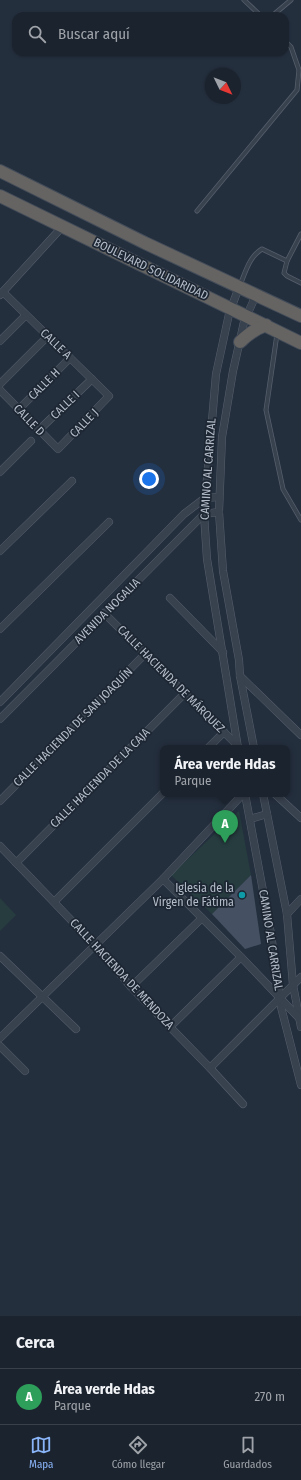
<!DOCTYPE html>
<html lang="es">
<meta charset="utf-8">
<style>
:root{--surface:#1b232e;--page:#282f3a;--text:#f1f3f6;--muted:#a0a4aa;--line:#39404a;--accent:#8ab4f8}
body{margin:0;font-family:"Fira Sans Condensed",sans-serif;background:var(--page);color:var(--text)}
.compass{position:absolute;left:205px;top:68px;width:36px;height:36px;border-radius:50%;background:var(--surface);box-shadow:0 1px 3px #0004;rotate:133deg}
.you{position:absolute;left:149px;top:479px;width:14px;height:14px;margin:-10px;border:3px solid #fff;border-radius:50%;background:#1a73e8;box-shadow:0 0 0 6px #1a73e833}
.badge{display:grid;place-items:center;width:26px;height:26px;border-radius:50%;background:var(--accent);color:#fff;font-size:13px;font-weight:700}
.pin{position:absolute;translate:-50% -33px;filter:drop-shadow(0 1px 2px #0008)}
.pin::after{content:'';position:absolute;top:21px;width:14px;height:12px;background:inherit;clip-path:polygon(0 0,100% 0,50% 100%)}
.popup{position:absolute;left:160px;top:745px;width:130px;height:52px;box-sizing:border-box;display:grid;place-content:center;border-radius:8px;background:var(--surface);filter:drop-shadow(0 1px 3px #0005);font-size:13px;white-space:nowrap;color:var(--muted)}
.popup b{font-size:15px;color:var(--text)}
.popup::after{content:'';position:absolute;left:50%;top:100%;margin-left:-8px;border:8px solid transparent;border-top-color:var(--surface)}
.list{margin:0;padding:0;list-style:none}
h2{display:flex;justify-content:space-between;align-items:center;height:52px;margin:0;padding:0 16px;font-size:17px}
h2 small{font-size:13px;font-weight:400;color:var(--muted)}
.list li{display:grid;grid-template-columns:26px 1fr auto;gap:12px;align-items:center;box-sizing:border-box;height:56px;padding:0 16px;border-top:1px solid var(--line)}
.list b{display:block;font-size:15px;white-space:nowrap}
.list p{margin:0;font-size:13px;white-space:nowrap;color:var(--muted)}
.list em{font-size:13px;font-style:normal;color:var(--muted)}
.icon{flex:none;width:22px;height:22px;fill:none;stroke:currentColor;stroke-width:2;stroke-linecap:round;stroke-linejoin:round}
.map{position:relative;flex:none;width:301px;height:1316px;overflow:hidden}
.search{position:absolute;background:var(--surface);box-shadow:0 1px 3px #0004;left:12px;right:12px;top:12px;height:44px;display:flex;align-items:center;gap:10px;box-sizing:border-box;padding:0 14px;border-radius:12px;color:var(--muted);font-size:15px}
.sheet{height:108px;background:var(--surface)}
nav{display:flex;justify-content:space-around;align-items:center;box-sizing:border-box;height:56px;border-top:1px solid var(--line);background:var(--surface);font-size:11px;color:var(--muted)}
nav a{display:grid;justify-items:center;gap:2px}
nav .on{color:var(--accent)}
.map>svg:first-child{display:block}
</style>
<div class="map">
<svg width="301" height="1316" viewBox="0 0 301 1316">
<rect width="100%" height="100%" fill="#242f3e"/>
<g fill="#263c3f">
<path d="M239,811L251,875L212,914L171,875Z"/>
<path d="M0,898L16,915L0,931Z"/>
</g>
<path fill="#455162" d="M251,875L261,944L245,949L212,914Z"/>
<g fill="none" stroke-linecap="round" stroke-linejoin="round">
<g stroke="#565f6c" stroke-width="5">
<g id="service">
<path d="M244,0L261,16"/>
<path d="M272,16L291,0"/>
<path d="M197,211L297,90L299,70L291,47L285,41"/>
<path d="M287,261L284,273L287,276L301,283"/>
<path d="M240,285C246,271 249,257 262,249L287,261L301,234"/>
<path d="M277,334L266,410L283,489L301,520"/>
</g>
</g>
<g stroke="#565f6c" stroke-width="8">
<g id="minor">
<path d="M0,295L63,226"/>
<path d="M0,341L26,315"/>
<path d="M0,384L48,336"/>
<path d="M0,390L58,449L109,396L3,292"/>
<path d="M19,409L70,358"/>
<path d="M39,430L92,379"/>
<path d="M0,472L31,441"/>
<path d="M0,551L72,481"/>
<path d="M170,598L223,652"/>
<path d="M104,613L237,745"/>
<path d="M0,629L109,522"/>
<path d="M240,676L301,735"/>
<path d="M0,702L184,514L205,498L219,497"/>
<path d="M0,719L204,514L219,512"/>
<path d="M208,748L224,732"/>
<path d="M238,748L207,559L204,514L216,374L229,314L239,287"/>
<path d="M254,748L240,676L239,660L223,571L219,512L222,437L233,371L244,322L256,295"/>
<path d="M245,794L271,934L281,1007L301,1085"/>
<path d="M263,794L287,914L293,985L301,1027"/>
<path d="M275,794L301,818"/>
<path d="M0,801L145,654"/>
<path d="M250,819L267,814"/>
<path d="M0,846L95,945L131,987L210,1068L243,1104"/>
<path d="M16,863L185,693"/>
<path d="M163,879L241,957L299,1018"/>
<path d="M54,902L163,793"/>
<path d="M287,914L301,899"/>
<path d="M0,956L76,1029"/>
<path d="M131,987L202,918"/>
<path d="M170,1027L241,957"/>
<path d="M0,1038L163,879L243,794"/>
<path d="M0,1046L25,1071"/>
<path d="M210,1068L301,977"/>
</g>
</g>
<g stroke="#434c59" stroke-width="14">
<g id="trunk">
<path d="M0,171L145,243L301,316"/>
<path d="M0,196L301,343"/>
<path d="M240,342C248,334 255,329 266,325"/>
</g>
</g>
<use href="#service" stroke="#38414e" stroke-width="3.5"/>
<use href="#minor" stroke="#38414e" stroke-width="7"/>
<use href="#trunk" stroke="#656462" stroke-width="12"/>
</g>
<circle fill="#0f9aa8" stroke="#1d2633" stroke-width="1.5" cx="242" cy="895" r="4"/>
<g text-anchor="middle" stroke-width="3.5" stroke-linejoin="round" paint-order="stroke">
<g font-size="12" fill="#b4bcc9" stroke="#1d2633">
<text transform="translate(151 269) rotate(26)" y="4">BOULEVARD SOLIDARIDAD</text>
<text transform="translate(56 344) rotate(44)" y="4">CALLE A</text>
<text transform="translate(44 384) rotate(-45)" y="4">CALLE H</text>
<text transform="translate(65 405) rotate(-44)" y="4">CALLE I</text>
<text transform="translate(29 420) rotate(46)" y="4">CALLE D</text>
<text transform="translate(84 423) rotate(-46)" y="4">CALLE J</text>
<text transform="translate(208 469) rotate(-86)" y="4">CAMINO AL CARRIZAL</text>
<text transform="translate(107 611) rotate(-45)" y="4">AVENIDA NOGALIA</text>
<text transform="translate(171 679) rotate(45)" y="4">CALLE HACIENDA DE MÁRQUEZ</text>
<text transform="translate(73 727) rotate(-45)" y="4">CALLE HACIENDA DE SAN JOAQUÍN</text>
<text transform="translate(100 778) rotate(-45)" y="4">CALLE HACIENDA DE LA CAJA</text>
<text transform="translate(271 940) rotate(81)" y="4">CAMINO AL CARRIZAL</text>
<text transform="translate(122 974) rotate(47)" y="4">CALLE HACIENDA DE MENDOZA</text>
</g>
<g font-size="12" fill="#b4bcc9" stroke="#1d2633" text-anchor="end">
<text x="234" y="892">Iglesia de la<tspan x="234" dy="14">Virgen de Fátima</tspan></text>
</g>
</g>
</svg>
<svg class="compass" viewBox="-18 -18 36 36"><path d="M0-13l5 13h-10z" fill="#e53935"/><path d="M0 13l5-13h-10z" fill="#a0a4aa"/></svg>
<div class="you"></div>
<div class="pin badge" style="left:225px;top:843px;background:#2e9e5b">A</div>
<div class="popup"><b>Área verde Hdas</b>Parque</div>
<div class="search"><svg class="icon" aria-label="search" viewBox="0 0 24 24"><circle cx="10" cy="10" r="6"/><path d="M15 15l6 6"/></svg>Buscar aquí</div>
</div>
<section class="sheet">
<h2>Cerca<small></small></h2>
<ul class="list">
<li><span class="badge" style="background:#2e9e5b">A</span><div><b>Área verde Hdas</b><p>Parque</p></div><em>270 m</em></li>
</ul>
</section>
<nav>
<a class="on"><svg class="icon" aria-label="map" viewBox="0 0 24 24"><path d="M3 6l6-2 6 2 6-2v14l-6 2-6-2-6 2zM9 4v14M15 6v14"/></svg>Mapa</a>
<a><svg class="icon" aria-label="directions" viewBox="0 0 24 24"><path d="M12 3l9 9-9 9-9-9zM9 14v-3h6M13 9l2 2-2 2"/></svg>Cómo llegar</a>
<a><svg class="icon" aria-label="saved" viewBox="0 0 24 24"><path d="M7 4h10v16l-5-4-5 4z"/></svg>Guardados</a>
</nav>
